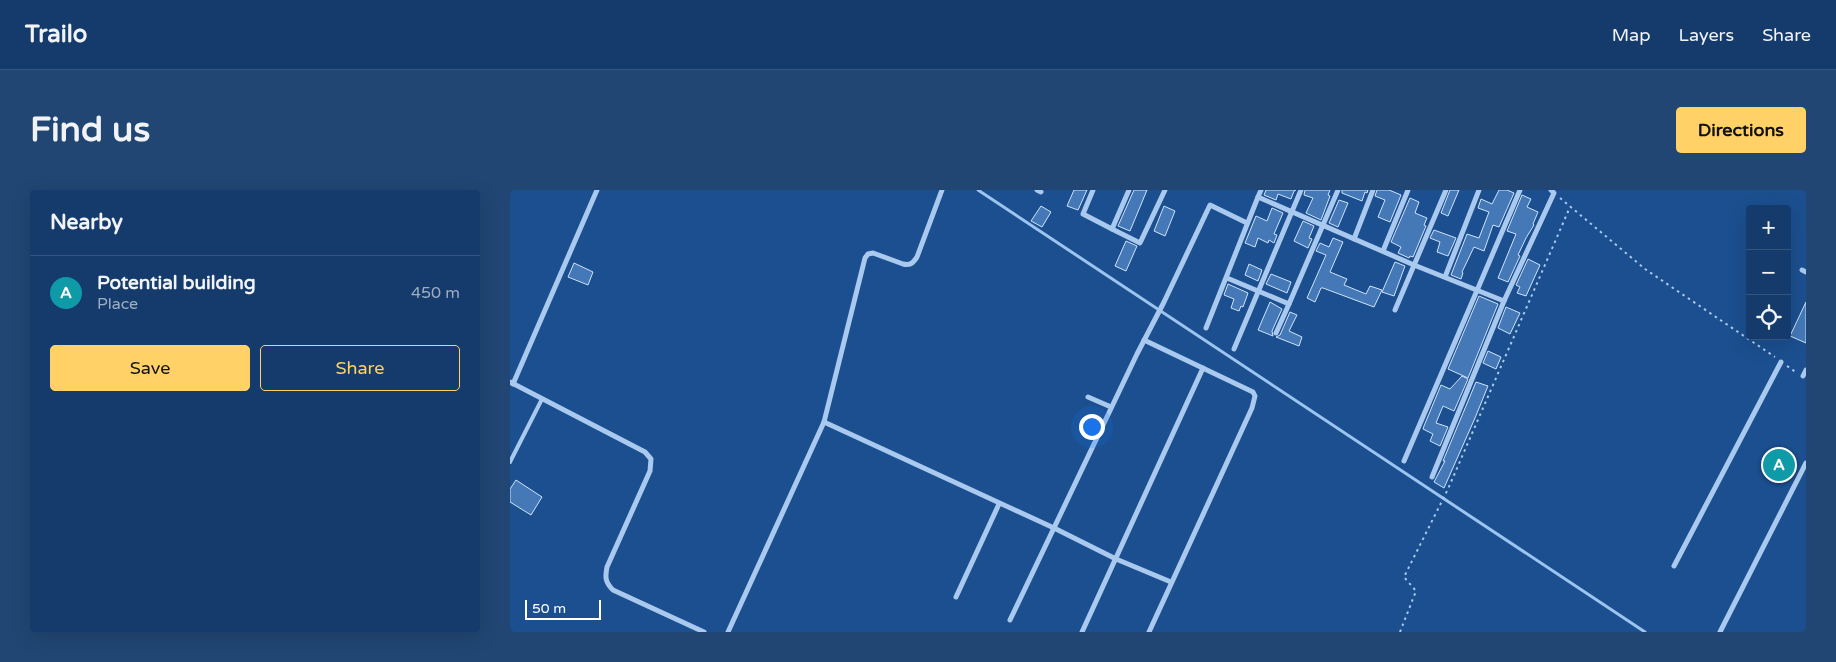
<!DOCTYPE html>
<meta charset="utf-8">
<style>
:root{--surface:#143b6b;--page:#214673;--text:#f1f3f6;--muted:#9dadc1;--line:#33557e;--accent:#ffd166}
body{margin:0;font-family:"Varela Round",sans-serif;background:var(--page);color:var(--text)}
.controls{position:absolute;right:15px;top:15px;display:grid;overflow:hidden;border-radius:5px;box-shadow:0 5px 20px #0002}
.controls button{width:45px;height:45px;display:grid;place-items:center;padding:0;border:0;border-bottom:1px solid var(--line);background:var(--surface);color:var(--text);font:25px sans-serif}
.scale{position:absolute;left:15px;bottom:12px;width:76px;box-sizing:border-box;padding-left:5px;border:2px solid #fff;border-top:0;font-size:14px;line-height:18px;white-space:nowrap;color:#fff;-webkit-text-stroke:4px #1b4f8f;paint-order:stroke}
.you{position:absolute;left:581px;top:236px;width:18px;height:18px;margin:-12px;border:4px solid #fff;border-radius:50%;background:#1a73e8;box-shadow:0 0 0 8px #1a73e833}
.badge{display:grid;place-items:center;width:32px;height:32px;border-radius:50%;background:var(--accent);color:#fff;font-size:16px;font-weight:700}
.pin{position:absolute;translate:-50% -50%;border:2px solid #fff;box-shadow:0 1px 5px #0006}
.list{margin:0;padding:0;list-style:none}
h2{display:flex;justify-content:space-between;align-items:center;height:65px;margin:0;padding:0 20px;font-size:21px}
h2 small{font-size:16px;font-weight:400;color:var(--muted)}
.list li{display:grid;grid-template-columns:32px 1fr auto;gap:15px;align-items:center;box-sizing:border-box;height:75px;padding:0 20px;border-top:1px solid var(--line)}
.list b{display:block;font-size:19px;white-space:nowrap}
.list p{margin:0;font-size:16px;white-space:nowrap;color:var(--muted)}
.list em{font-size:16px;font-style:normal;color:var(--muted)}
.actions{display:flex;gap:10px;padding:15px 20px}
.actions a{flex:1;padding:11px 0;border:1px solid var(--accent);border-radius:5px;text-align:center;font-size:18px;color:var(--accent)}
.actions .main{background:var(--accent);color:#111}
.icon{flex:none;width:28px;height:28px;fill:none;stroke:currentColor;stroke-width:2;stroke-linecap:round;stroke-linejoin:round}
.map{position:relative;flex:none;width:1296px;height:442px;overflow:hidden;border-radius:5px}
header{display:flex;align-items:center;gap:30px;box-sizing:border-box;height:70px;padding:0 25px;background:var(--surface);border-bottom:1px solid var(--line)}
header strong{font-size:24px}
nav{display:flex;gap:28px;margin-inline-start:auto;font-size:18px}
.intro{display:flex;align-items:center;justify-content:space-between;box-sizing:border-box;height:120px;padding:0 30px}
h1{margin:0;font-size:35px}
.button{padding:12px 22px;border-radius:5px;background:var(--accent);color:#111;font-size:18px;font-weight:700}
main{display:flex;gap:30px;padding:0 30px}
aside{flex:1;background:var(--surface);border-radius:5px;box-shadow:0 5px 20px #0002}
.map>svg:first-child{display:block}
</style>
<header>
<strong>Trailo</strong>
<nav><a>Map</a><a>Layers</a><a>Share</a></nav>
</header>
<div class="intro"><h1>Find us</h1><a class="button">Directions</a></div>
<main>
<aside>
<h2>Nearby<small></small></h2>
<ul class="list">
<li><span class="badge" style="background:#0f9aa8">A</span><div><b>Potential building</b><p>Place</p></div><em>450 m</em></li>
</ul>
<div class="actions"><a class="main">Save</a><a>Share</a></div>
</aside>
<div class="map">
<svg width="1296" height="442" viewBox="0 0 1296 442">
<rect width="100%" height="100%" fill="#1b4f8f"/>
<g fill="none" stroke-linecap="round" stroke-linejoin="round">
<path stroke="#9cc4f0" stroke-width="3" d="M468,0L1135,442"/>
</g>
<g fill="#4478b7" stroke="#cfe3fa">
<path d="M564,0H577L568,20L557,16Z"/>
<path d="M624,0H637L620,41L608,36Z"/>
<path d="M756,0H786L784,1L781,9L768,4L766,10L754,5Z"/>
<path d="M795,0H820L818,5L820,6L811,30L796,23L803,8L794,5Z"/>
<path d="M832,0H858L857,3L855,2L852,11L832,3Z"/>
<path d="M867,0H879L891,5L880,32L868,27L875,10L865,6Z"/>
<path d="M940,0H949L938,26L931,23Z"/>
<path d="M989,0H997L1004,3L989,37L983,35L974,61L964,57L952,82L953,83L951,89L941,85L957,44L969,48L979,22L968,18L971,9L982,14Z"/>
<path d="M1012,5L1021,9L1017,17L1028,22L1023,34L1024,35L1016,48L1008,65L1010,66L998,92L988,88L1006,44L997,41Z"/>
<path d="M900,8L909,12L905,23L917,28L914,35L916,36L903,67L900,66L899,68L888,63L891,57L881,52Z"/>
<path d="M829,10L838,13L828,37L819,33Z"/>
<path d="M531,16L541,22L532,37L521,31Z"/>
<path d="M654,16L665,21L655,46L644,41Z"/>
<path d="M762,18L773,23L764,44L767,45L764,53L759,50L758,53L748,48L745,57L735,53L746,26L757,31Z"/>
<path d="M793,31L804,36L799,48L802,49L798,58L784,51Z"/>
<path d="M924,40L946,48L938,66L927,62L930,52L920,48Z"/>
<path d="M823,48L833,52L820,82L837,89L834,95L856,104L860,96L872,100L864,117L813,98H811L805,112L797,108L816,65L806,61L810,53L819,57Z"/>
<path d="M616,51L627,56L616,81L605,76Z"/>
<path d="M1018,69L1030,75L1016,106L1007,103L1010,97L1006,95Z"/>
<path d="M885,72L895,76L884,106L872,102Z"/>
<path d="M64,73L83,82L78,95L58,87Z"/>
<path d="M739,74L752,80L748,91L735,85Z"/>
<path d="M761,84L781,92L777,103L756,94Z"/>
<path d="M718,94L738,103L733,117L731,116L729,121L721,118L724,109L714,105Z"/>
<path d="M969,106L988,114L958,188L938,179Z"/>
<path d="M760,112L772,119L762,141L763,146L748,140Z"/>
<path d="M1296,112V153L1280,146Z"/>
<path d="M996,117L1010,123L1000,144L988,138Z"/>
<path d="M780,122L787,125L779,141L792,147L789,156L766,147L770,145Z"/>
<path d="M978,161L991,167L986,179L973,173Z"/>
<path d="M952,186L958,189L944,221L933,216L926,233L938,237L930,256L920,251L923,244L913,239L914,236L931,195L940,199Z"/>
<path d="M966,192L978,196L965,228L934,298L924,292L935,271H933Z"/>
<path d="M1263,259L1285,271L1275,291L1253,279Z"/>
<path d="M6,290L32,307L21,325L0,312V299Z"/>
</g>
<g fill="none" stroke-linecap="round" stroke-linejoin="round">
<g stroke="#a9c9ee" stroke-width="2" stroke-dasharray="2.5 4" stroke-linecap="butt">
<path d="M1050,8L1135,79L1265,167"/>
<path d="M1277,176L1287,183"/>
<path d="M890,442L906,401L894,387L938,299L1060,17"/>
</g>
<path stroke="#a9c9ee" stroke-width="4" d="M0,272L32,209"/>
<g stroke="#a9c9ee" stroke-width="5">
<path d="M527,0L531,2"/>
<path d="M583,0L573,24L602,39L619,0"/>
<path d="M751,0L748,7L904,75L994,111"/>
<path d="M602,39L630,53L655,0"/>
<path d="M844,49L863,0"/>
<path d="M873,61L898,0"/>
<path d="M1292,80L1296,82"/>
<path d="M935,87L969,0"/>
<path d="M717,88L779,114L828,0"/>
<path d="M885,120L936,0"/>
<path d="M696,138L748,7"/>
<path d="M766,143L779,114"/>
<path d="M634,150L743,202L745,206L742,218L639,442"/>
<path d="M724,159L791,0"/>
<path d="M1293,186L1296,180"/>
<path d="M0,192L135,262L141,269L140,281L97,377C95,387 95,392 103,400L194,442"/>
<path d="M3,194L87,0"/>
<path d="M578,207L601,217"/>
<path d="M314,232L544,338L606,369L661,392"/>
<path d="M894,271L1010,0"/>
<path d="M922,287L994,111L1044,3L1041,0"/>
<path d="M1164,376L1271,172"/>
<path d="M446,407L489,314"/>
<path d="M500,430L627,164L654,112L700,15L737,33"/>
<path d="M218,442L314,232L355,68L358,64L363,63L393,74C400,76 403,73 407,67L432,0"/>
<path d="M572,442L693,178"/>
<path d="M1210,442L1296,273"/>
</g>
</g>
</svg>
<div class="controls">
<button>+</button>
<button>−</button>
<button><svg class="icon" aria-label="locate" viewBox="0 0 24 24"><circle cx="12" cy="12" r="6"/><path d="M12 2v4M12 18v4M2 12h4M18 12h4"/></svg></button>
</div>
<div class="scale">50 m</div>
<div class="you"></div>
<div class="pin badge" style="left:1269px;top:275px;background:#0f9aa8">A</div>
</div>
</main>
